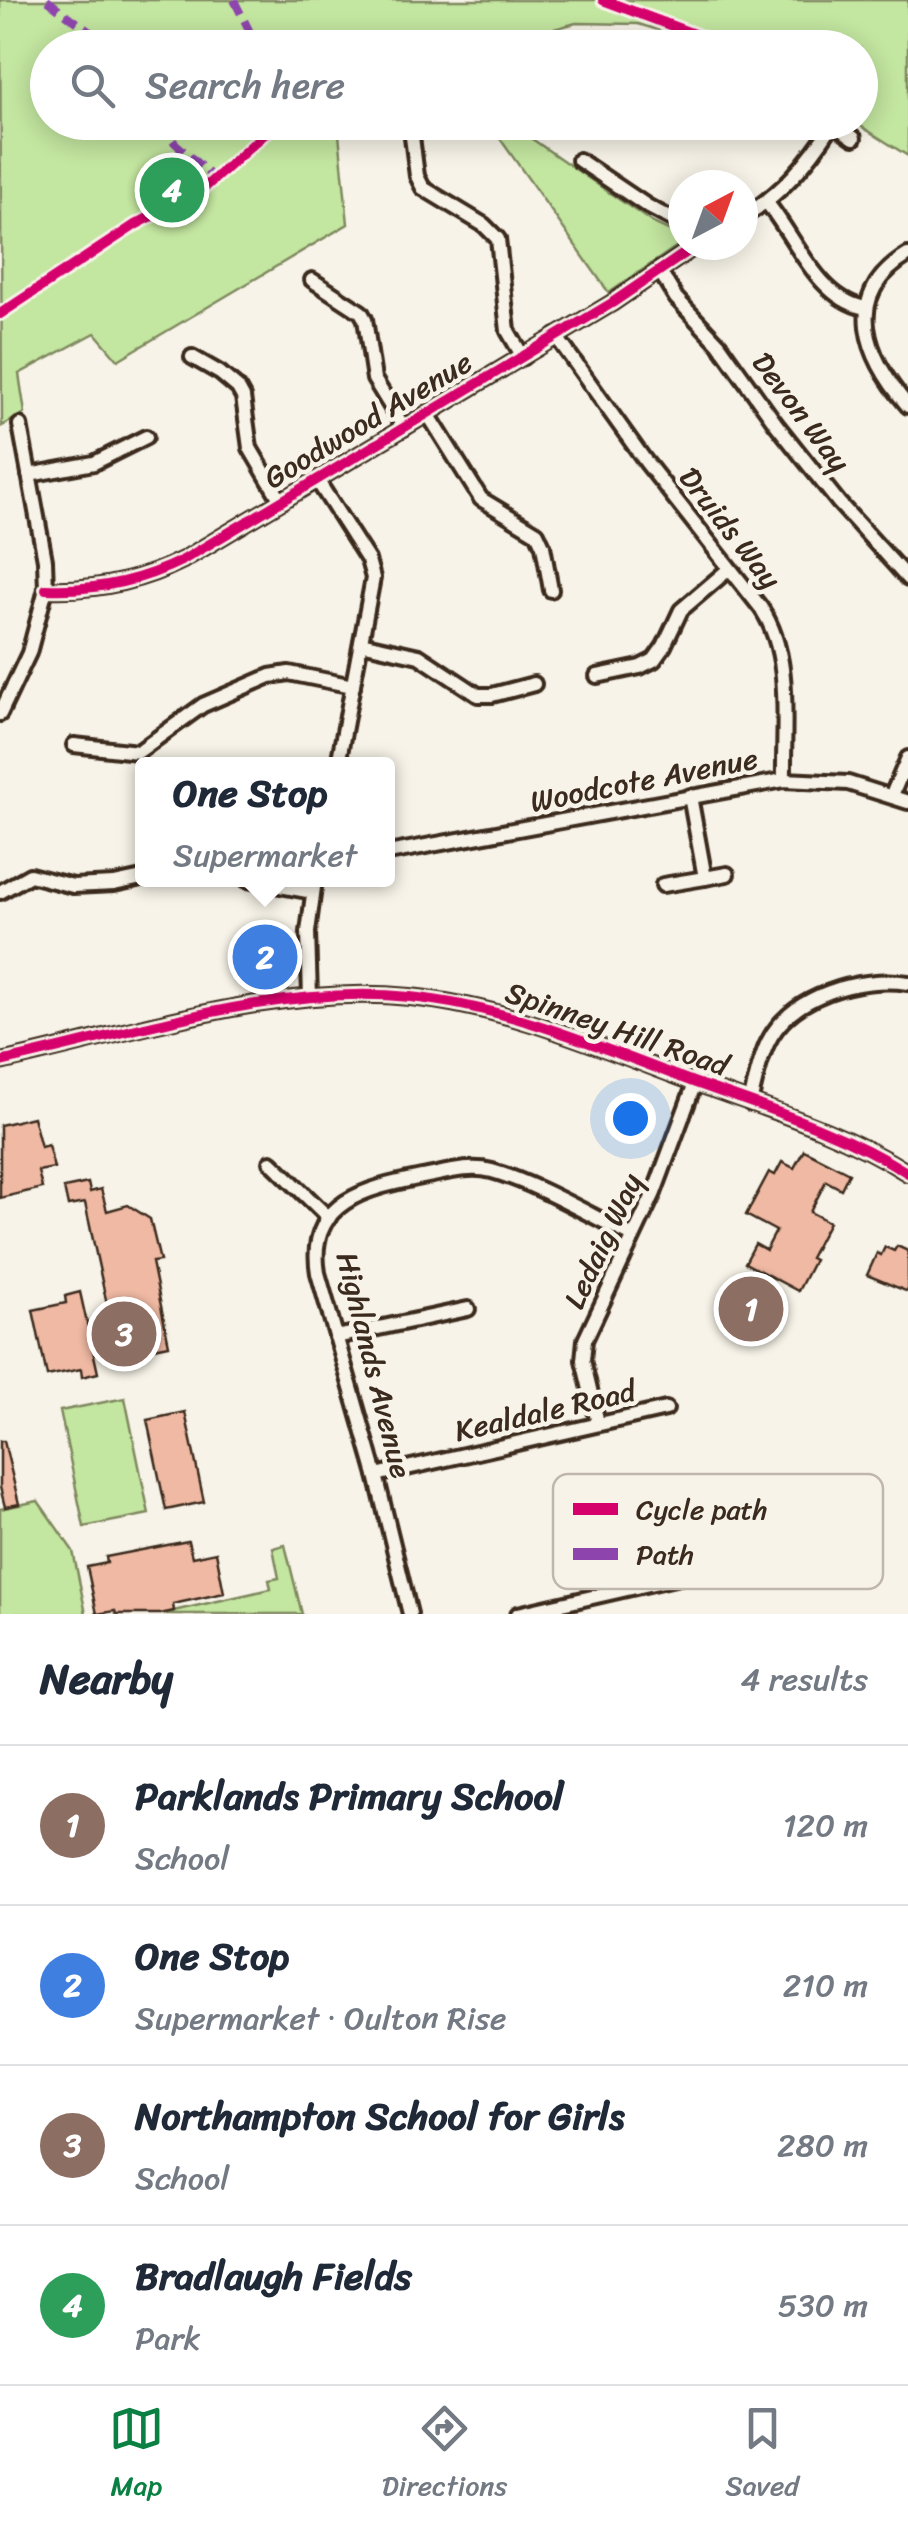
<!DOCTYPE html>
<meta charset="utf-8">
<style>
:root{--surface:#fff;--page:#f6f6f7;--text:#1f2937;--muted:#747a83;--line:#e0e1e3;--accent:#0b8043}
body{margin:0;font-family:Sriracha,sans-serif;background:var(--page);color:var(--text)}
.compass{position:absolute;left:668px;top:170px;width:90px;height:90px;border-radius:50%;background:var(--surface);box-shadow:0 5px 25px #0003;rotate:41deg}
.you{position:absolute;left:630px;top:1118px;width:35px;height:35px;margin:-25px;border:8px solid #fff;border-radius:50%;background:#1a73e8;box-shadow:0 0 0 15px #1a73e833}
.badge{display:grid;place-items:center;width:65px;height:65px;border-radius:50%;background:var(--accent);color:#fff;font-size:32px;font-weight:700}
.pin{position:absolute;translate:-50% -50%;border:5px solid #fff;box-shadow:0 2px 10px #0006}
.popup{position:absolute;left:135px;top:757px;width:260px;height:130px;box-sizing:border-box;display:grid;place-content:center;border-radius:10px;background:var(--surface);filter:drop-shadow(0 2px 8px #0005);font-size:32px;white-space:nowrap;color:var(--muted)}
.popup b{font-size:38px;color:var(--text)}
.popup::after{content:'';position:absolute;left:50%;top:100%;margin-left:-20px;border:20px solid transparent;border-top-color:var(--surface)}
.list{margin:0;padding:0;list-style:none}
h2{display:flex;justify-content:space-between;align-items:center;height:130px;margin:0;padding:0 40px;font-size:42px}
h2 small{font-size:32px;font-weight:400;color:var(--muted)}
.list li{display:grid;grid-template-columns:65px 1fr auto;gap:30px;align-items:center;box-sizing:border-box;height:160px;padding:0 40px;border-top:2px solid var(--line)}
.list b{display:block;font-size:38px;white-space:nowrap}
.list p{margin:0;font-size:32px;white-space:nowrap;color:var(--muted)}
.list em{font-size:32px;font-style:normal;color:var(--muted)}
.icon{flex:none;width:55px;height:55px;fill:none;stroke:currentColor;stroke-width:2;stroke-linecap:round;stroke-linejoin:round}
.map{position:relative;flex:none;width:908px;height:1614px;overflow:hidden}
.search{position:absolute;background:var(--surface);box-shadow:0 5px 25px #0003;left:30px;right:30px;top:30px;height:110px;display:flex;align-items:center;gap:25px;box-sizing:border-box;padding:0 35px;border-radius:55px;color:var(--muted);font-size:38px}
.sheet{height:770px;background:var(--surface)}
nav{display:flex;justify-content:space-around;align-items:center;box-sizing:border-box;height:140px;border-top:2px solid var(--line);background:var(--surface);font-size:28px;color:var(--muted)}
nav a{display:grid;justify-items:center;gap:5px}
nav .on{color:var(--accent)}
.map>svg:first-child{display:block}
</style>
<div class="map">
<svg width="908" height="1614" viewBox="0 0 908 1614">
<rect width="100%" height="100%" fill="#f7f3e8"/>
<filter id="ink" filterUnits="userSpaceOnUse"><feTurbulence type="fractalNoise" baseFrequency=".01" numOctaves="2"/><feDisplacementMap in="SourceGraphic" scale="20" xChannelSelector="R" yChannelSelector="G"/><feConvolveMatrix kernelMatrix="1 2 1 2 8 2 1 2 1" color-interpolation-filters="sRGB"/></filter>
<g filter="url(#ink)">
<g fill="#c3e6a0" stroke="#7f885f" stroke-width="2.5">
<path d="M0,0H908V156L856,123L860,122V48L716,47L638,24L576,23L546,31L533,48H48V122L358,123L339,134L348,224L118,360L95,333L19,374L25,413L2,426Z"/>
<path d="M489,123H509L653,223L683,237V242L609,293Z"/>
<path d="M125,1398L149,1514L84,1527L60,1411Z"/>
<path d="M38,1501L73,1551L86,1614H0V1509Z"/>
<path d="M285,1545L302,1614H160L271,1589L269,1580L279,1578L273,1548Z"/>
</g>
<g fill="#efb9a3" stroke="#3b2a1e" stroke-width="2.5">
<path d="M33,1117L41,1147L48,1145L54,1168L38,1171L42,1188L0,1198V1125Z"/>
<path d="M804,1150L849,1173L841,1189L826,1181L810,1212L829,1222L810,1258L814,1260L798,1291L745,1263L755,1244L766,1250L776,1231L746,1215L769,1172L775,1175L782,1162L794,1168Z"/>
<path d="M88,1183L90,1192L101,1189L107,1211L128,1205L150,1219L160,1261L152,1262L169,1345L140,1351L142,1356L123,1359L124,1347L115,1349L114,1322L111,1323L85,1203L68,1206L64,1188Z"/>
<path d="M897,1246L908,1251V1292L867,1275L877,1253L881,1255L885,1247L894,1251Z"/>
<path d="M80,1292L98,1373L82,1377L81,1369L47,1376L33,1310L66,1303L65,1296Z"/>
<path d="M185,1412L204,1502L166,1510L147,1420Z"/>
<path d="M0,1441H4L19,1504L5,1507L0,1487Z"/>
<path d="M188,1541L192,1557L216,1552L224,1593L173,1604L174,1611L160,1614H116L115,1611L97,1614L87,1567L107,1563L106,1557Z"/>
</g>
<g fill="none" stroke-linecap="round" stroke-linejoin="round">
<g stroke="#3b2a1e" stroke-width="20">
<g id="street">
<path d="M831,122L854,138"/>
<path d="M411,129L417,176L423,188L484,225L498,239L508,331L523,357"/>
<path d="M579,160L647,206L683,225"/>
<path d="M767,203C796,238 817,298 865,308"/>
<path d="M743,217C783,193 808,162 833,124"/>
<path d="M908,255C840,296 867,358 908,406"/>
<path d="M659,270L676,298L719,344L776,424L839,503L908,579"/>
<path d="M312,280L361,312L365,319L374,379L404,428"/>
<path d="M556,336L646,462L761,608C793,656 783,724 784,780"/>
<path d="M192,357L220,373L238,388L243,397L250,448L281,501"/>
<path d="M428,414L481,499L537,533L543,546L551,590"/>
<path d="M29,475L94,463L146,437"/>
<path d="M317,480L368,560L373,578L338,764"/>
<path d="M46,589C95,591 139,582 183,560L612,303L697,245"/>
<path d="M361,643L419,656L478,695H492L534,684"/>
<path d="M597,676L640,667L654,660L664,646L681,610L729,569"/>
<path d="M0,714L29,653L46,589L45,560L20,425"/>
<path d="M74,745L138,752L203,705L270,676L289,673L353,686"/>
<path d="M892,795L908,758"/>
<path d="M690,796L705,878L727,874"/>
<path d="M388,853L784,780L848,783L908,802"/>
<path d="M247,880L313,892"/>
<path d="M663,885L705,878"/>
<path d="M0,892L30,875L73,886L114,884L142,878"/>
<path d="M310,997L308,932L315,880"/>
<path d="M0,1062C129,1034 277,983 410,997C507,1007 595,1045 685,1079C761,1107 840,1130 908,1173"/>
<path d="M750,1103C755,1083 759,1060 768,1042C791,995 860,976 908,983"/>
<path d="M271,1162L329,1218"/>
<path d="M336,1337L468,1309"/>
<path d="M598,1423L583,1360L585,1340L654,1193L695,1083"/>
<path d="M376,1475L666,1409"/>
<path d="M410,1614L376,1475L318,1273C306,1201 368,1188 422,1177C445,1173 469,1165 492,1171C538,1184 589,1215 633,1236"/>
<path d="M518,1614L854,1537"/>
</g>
</g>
<use href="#street" stroke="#f7f3e8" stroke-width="12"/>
<g stroke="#8e44ad" stroke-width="8" stroke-dasharray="15 8" stroke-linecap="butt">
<path d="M47,0L93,34L104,48"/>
<path d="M234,0L252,36L263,48"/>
<path d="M159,122L175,143L214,178"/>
</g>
<g stroke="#f7f3e8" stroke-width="16">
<g id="cycleway">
<path d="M603,0L731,48"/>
<path d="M0,314L135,225L203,189L278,122"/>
<path d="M46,589C95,591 139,582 183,560L612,303L697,245"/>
<path d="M0,1062C129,1034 277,983 410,997C507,1007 595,1045 685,1079C761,1107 840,1130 908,1173"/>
</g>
</g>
<use href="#cycleway" stroke="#d6006c" stroke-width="10"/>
</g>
</g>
<g text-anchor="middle" stroke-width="9" stroke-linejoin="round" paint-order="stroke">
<g font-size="30" fill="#3b2a1e" stroke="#f7f3e8">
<text transform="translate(801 412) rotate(53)" y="10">Devon Way</text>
<text transform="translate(368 420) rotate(-31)" y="10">Goodwood Avenue</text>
<text transform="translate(730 528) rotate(52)" y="10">Druids Way</text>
<text transform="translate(644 780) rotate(-11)" y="10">Woodcote Avenue</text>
<text transform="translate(617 1029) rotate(19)" y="10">Spinney Hill Road</text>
<text transform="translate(603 1241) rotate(-65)" y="10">Ledaig Way</text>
<text transform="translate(374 1365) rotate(76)" y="10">Highlands Avenue</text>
<text transform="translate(545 1411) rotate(-13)" y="10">Kealdale Road</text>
</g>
</g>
<rect x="553" y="1474" width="330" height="115" rx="15" fill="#f7f3e8" stroke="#bfb7ab" stroke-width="2.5"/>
<rect x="573" y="1503" width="45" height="12" fill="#d6006c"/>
<rect x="573" y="1548" width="45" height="12" fill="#8e44ad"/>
<g font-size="28" fill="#3b2a1e">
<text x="636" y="1519">Cycle path</text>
<text x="636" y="1564">Path</text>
</g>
</svg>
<svg class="compass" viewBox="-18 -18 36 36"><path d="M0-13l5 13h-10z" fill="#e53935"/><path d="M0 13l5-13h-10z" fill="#747a83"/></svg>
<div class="you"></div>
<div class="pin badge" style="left:751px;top:1309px;background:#8d6e63">1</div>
<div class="pin badge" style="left:265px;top:957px;background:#3f7fe0">2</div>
<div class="popup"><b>One Stop</b>Supermarket</div>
<div class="pin badge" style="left:124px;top:1334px;background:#8d6e63">3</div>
<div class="pin badge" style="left:172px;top:190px;background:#2e9e5b">4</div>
<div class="search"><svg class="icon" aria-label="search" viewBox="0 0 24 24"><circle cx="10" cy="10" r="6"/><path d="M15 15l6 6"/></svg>Search here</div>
</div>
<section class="sheet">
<h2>Nearby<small>4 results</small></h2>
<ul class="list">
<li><span class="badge" style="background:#8d6e63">1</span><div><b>Parklands Primary School</b><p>School</p></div><em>120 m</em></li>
<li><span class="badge" style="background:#3f7fe0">2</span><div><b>One Stop</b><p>Supermarket · Oulton Rise</p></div><em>210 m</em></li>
<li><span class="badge" style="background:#8d6e63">3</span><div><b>Northampton School for Girls</b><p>School</p></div><em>280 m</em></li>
<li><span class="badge" style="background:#2e9e5b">4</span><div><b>Bradlaugh Fields</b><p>Park</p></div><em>530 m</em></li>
</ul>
</section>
<nav>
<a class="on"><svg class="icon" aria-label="map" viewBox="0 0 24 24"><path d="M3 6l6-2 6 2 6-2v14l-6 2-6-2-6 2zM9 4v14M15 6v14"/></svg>Map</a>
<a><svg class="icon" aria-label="directions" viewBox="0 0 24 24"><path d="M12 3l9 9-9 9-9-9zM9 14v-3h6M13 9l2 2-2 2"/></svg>Directions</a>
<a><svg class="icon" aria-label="saved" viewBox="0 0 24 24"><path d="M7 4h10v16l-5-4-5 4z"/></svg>Saved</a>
</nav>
